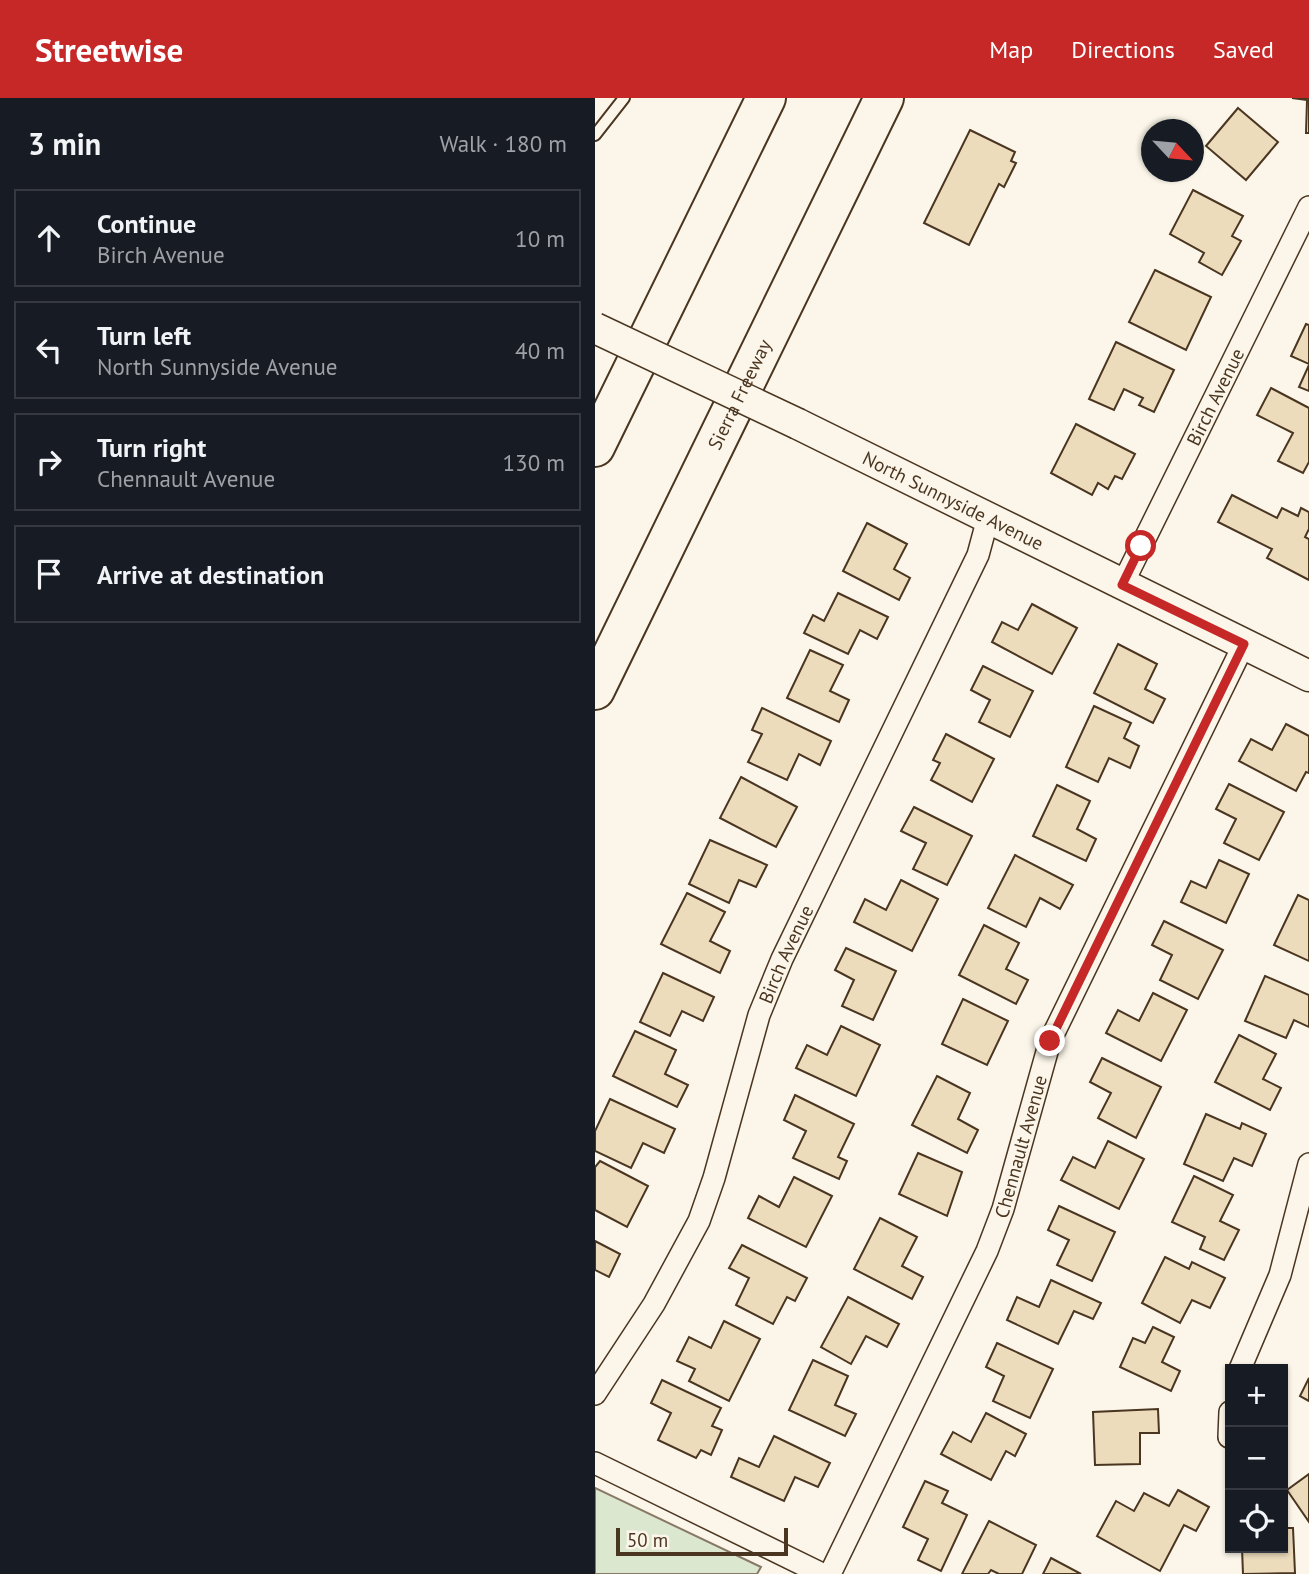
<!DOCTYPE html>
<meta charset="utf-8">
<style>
:root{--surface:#171b24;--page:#242831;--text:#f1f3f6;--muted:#9ea1a6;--line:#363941;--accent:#c62828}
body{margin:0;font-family:"PT Sans",sans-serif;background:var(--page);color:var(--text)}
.controls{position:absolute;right:21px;bottom:21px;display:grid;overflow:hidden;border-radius:0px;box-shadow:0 2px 5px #0004}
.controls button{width:63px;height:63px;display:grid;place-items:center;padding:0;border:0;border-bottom:2px solid var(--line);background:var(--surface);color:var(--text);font:35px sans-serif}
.compass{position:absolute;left:546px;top:21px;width:63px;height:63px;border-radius:50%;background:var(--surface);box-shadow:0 2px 5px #0004;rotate:116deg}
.scale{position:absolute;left:21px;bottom:18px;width:172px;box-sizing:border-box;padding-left:7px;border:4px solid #4a3520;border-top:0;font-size:19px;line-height:24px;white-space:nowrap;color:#4a3520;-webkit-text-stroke:5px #fbf6e9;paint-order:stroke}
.stop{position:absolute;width:21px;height:21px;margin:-16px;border:5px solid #c62828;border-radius:50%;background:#fff}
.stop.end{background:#c62828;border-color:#fff;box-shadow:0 2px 7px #0008}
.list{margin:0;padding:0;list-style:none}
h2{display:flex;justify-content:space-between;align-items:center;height:91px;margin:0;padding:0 28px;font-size:30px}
h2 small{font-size:23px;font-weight:400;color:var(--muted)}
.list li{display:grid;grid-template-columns:46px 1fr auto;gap:21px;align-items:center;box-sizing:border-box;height:98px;margin:0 14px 14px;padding:0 14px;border:2px solid var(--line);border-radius:0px}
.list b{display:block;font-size:26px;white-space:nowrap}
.list p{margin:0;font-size:23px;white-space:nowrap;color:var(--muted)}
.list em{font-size:23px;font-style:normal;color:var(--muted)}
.icon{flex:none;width:38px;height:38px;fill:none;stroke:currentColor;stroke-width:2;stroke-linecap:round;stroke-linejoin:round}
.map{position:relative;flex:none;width:714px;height:1476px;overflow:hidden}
header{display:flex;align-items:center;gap:42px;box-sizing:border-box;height:98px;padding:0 35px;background:var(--accent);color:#fff}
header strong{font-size:33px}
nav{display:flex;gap:38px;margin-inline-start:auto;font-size:24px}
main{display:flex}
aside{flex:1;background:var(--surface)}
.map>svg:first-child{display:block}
</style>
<header>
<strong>Streetwise</strong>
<nav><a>Map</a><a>Directions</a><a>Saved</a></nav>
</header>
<main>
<aside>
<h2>3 min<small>Walk · 180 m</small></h2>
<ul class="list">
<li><svg class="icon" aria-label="ahead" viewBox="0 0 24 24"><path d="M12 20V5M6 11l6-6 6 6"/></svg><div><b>Continue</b><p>Birch Avenue</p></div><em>10 m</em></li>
<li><svg class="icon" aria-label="left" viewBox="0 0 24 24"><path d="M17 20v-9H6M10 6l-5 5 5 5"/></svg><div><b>Turn left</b><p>North Sunnyside Avenue</p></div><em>40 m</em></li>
<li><svg class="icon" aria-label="right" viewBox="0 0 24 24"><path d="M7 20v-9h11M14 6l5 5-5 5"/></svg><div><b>Turn right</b><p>Chennault Avenue</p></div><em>130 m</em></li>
<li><svg class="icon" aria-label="arrive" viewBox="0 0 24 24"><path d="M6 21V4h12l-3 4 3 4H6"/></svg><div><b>Arrive at destination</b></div></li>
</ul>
</aside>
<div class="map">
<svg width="714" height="1476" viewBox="0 0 714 1476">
<rect width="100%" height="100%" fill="#fbf6e9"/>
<path fill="#dce7d0" stroke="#887966" stroke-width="2" d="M0,1390L166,1469L162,1476H0Z"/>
<g fill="#ecdcbc" stroke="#4a3520" stroke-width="2">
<path d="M697,0H714V35H711L712,2Z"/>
<path d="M643,10L683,44L651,82L611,48Z"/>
<path d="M375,32L420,54L416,63L421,65L409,89L404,86L374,147L329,125Z"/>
<path d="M598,92L648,118L637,138L646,143L627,177L604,164L609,155L575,136Z"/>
<path d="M560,172L616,199L591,252L534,224Z"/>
<path d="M711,226L714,227V266L696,258Z"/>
<path d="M521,244L579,272L559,314L544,307L548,300L529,291L519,312L494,301Z"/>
<path d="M714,267V293L704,289Z"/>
<path d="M676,290L714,310V364L708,375L683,363L698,335L662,317Z"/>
<path d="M481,326L540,356L527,381L520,378L513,391L503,385L497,397L456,375Z"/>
<path d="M637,397L682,420L687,410L703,418L706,410L714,414V431L710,439L714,441V482L672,460L677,451L623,424Z"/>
<path d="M272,425L312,446L299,471L315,480L304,502L248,473Z"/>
<path d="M243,495L293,519L282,541L265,532L253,556L209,535L218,517L229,523Z"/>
<path d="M437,506L482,530L457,576L397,544L407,524L423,532Z"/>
<path d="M523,546L562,566L550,591L570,601L558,625L499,595Z"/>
<path d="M215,552L248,567L235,593L254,602L244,624L192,600Z"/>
<path d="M388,568L438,593L415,639L384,624L395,602L376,592Z"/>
<path d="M499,608L536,625L529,640L544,648L535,670L514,660L503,684L471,669Z"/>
<path d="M167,610L236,643L225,667L204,656L192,682L153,664L167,636L157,632Z"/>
<path d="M691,626L714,638V675L711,674L701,693L644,663L656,641L677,652Z"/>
<path d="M351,636L399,661L377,704L336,682L345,665L338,662Z"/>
<path d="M146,679L202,709L181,749L125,720Z"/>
<path d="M634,686L689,714L664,762L629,745L641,721L621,711Z"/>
<path d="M462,687L495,703L482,731L501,741L491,763L438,738Z"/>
<path d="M319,709L377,738L352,787L318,771L331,745L306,733Z"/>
<path d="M115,742L172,767L161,789L144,782L134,805L94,786Z"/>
<path d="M420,757L478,787L465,811L445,800L431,829L393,810Z"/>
<path d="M624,762L654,776L631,825L586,804L596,783L611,790Z"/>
<path d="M306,782L343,801L317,853L259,824L270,801L291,812Z"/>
<path d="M92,795L130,814L115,843L135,853L125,875L66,846Z"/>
<path d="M703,797L714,802V863L679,847Z"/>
<path d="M569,823L628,852L603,901L565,882L577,857L557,847Z"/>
<path d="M389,827L424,845L411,871L433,882L421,906L364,877Z"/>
<path d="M251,850L301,873L278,922L247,908L259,882L240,872Z"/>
<path d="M68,875L119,899L108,923L87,913L75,938L45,924Z"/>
<path d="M670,878L714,897V929L699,922L691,940L650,923Z"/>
<path d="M558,895L592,912L566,963L511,935L523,912L544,923Z"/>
<path d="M368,901L413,923L392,967L347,946Z"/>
<path d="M246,928L285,947L261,998L201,970L212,947L232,957Z"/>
<path d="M40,933L81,952L70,976L93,987L82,1009L18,978Z"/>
<path d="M644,937L681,956L668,981L686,990L675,1012L620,984Z"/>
<path d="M507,960L566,989L541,1040L503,1020L516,995L495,984Z"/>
<path d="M342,978L375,995L363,1021L383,1032L372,1055L317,1027Z"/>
<path d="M200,997L259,1026L243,1059L252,1063L244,1081L198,1060L211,1033L189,1022Z"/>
<path d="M15,1001L80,1031L69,1055L48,1045L36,1070L0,1053V1033Z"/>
<path d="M611,1016L645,1031L647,1025L671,1036L657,1068L639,1060L628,1083L589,1066Z"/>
<path d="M513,1043L549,1061L524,1111L466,1082L478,1059L500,1070Z"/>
<path d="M323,1055L367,1074L352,1118L304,1096Z"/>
<path d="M5,1063L53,1088L32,1129L0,1112V1069Z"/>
<path d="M599,1078L638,1097L625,1123L644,1132L629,1162L605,1151L610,1139L577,1124Z"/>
<path d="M199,1079L237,1098L211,1149L153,1120L164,1098L184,1109Z"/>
<path d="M464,1108L520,1134L497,1183L462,1167L474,1142L453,1132Z"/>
<path d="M285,1120L322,1139L307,1168L328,1179L317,1201L259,1171Z"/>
<path d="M0,1143L25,1156L14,1179L0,1172Z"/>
<path d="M147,1147L212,1180L200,1203L192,1199L178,1226L141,1207L154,1180L134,1170Z"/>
<path d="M570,1159L594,1171L597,1164L630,1180L615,1210L597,1202L585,1225L547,1205Z"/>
<path d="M456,1182L506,1205L498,1221L479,1213L463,1246L412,1222L422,1199L444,1209Z"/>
<path d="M253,1199L304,1226L292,1249L271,1238L256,1266L226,1249Z"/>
<path d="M129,1223L165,1241L134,1303L94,1283L100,1271L82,1263L94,1239L116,1250Z"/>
<path d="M558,1229L579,1239L567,1264L585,1273L576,1293L525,1269L538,1240L550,1245Z"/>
<path d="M402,1245L458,1271L435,1320L398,1303L409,1278L391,1269Z"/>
<path d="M218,1262L253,1278L240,1307L261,1316L250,1338L194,1312Z"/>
<path d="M714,1280V1303L705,1298Z"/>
<path d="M67,1282L126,1310L117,1328L127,1332L116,1357L106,1352L101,1360L63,1342L76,1315L56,1305Z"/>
<path d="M563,1311L564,1335H545V1366L500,1367L498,1314Z"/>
<path d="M391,1315L431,1336L420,1358L411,1353L396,1382L346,1356L358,1334L376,1344Z"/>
<path d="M179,1338L235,1365L223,1389L200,1379L189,1403L136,1379L144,1360L164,1369Z"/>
<path d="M714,1376V1424L692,1392Z"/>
<path d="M330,1383L353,1393L347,1405L372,1417L346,1473L323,1462L333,1441L308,1429Z"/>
<path d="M583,1392L614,1409L601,1433L589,1427L565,1473L502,1438L521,1403L539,1413L549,1395L574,1408Z"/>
<path d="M632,1413H635V1440H634Z"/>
<path d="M394,1423L441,1447L427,1476H404L396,1472L393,1476H367Z"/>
<path d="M688,1430H698L700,1475L648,1476L647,1450H688Z"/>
<path d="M456,1460L486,1476H448Z"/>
</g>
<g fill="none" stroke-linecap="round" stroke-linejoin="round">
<g stroke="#4a3520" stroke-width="14">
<path id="service" d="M0,37L29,0"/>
</g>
<g stroke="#4a3520" stroke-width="24">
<g id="minor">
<path id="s1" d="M527,487L714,109"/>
<path d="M645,1271L685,1177L714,1066"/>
<path id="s2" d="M0,1296L59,1206L104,1123L119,1080L164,917L187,861L383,457L393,420"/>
<path d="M634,1339L635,1314"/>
<path d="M0,1365L227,1476"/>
<path id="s3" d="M235,1476L392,1153L408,1111L455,943L649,546"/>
</g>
</g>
<g stroke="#4a3520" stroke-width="33">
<g id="secondary">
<path id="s4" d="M203,326L714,578"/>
</g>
</g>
<g stroke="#4a3520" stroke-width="42">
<g id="motorway">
<path d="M0,349L171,0"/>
<path id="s5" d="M0,592L289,0"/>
</g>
</g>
<use href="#service" stroke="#fbf6e9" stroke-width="10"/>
<use href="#minor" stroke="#fbf6e9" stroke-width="21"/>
<use href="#secondary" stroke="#fbf6e9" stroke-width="30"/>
<use href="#motorway" stroke="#fbf6e9" stroke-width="38"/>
<g stroke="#4a3520" stroke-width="33" stroke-linecap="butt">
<path id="secondary-bridge" d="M0,230L203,326"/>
</g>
<use href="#secondary-bridge" stroke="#fbf6e9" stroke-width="30"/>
</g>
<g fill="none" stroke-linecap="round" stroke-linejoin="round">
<path stroke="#c62828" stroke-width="9" d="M455,943L649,546L527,487L546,448"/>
</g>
<g text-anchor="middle" stroke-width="5" stroke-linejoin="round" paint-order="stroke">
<g font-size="19" fill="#4a3520" stroke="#fbf6e9">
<text dy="7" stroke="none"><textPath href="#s5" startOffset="329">Sierra Freeway</textPath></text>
<text dy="7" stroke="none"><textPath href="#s1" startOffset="210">Birch Avenue</textPath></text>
<text dy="7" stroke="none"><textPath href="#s4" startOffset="173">North Sunnyside Avenue</textPath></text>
<text dy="7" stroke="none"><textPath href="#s2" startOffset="483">Birch Avenue</textPath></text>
<text dy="7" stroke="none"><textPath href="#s3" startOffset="469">Chennault Avenue</textPath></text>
</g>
</g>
</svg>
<div class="controls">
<button>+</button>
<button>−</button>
<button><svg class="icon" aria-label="locate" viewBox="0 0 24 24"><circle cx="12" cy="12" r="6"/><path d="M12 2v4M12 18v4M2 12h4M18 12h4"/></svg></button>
</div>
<svg class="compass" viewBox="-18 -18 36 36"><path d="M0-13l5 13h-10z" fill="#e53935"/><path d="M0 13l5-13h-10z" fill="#9ea1a6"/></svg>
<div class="scale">50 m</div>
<div class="stop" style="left:546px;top:448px"></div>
<div class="stop end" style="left:455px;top:943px"></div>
</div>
</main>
